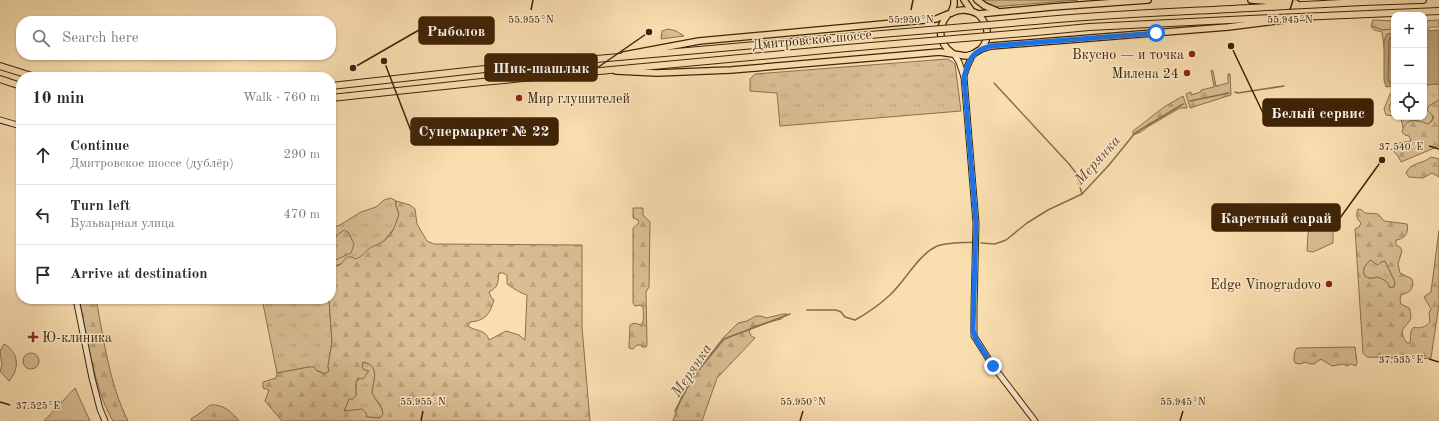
<!DOCTYPE html>
<meta charset="utf-8">
<style>
:root{--surface:#fff;--page:#f7f7f7;--text:#2b2b33;--muted:#7c7c81;--line:#e1e1e2}
body{margin:0;font-family:"Old Standard TT",serif;background:var(--page);color:var(--text)}
.controls{position:absolute;right:12px;top:12px;display:grid;overflow:hidden;border-radius:8px;box-shadow:0 1px 3px #0004}
.controls button{width:36px;height:36px;display:grid;place-items:center;padding:0;border:0;border-bottom:1px solid var(--line);background:var(--surface);color:var(--text);font:20px sans-serif}
.stop{position:absolute;width:12px;height:12px;margin:-9px;border:3px solid #1a73e8;border-radius:50%;background:#fff}
.stop.end{background:#1a73e8;border-color:#fff;box-shadow:0 1px 4px #0008}
.list{margin:0;padding:0;list-style:none}
h2{display:flex;justify-content:space-between;align-items:center;height:52px;margin:0;padding:0 16px;font-size:17px}
h2 small{font-size:13px;font-weight:400;color:var(--muted)}
.list li{display:grid;grid-template-columns:26px 1fr auto;gap:12px;align-items:center;box-sizing:border-box;height:60px;padding:0 16px;border-top:1px solid var(--line)}
.list b{display:block;font-size:15px;white-space:nowrap}
.list p{margin:0;font-size:13px;white-space:nowrap;color:var(--muted)}
.list em{font-size:13px;font-style:normal;color:var(--muted)}
.icon{flex:none;width:22px;height:22px;fill:none;stroke:currentColor;stroke-width:2;stroke-linecap:round;stroke-linejoin:round}
.map{position:relative;flex:none;width:1439px;height:421px;overflow:hidden}
.search{position:absolute;background:var(--surface);box-shadow:0 1px 3px #0004;left:16px;top:16px;width:320px;height:44px;display:flex;align-items:center;gap:10px;box-sizing:border-box;padding:0 14px;border-radius:16px;color:var(--muted);font-size:15px}
.panel{position:absolute;background:var(--surface);box-shadow:0 1px 3px #0004;left:16px;top:72px;width:320px;height:232px;border-radius:16px}
.map>svg:first-child{display:block}
</style>
<div class="map">
<svg width="1439" height="421" viewBox="0 0 1439 421">
<defs>
<pattern id="grass-tufts" width="24" height="20" patternUnits="userSpaceOnUse"><rect width="24" height="20" fill="#d9be93"/><path d="M3 7l-1-3M5 7V3M7 7l1-3M15 17l-1-3M17 17v-4M19 17l1-3" fill="none" stroke="#bba37d"/></pattern>
<pattern id="forest-firs" width="22" height="20" patternUnits="userSpaceOnUse"><rect width="22" height="20" fill="#d9be93"/><path d="M5 1l3.5 6h-7zM16 11l3.5 6h-7z" fill="#bba37d"/></pattern>
</defs>
<rect width="100%" height="100%" fill="#f9deb0"/>
<filter id="stains"><feTurbulence type="fractalNoise" baseFrequency=".005" numOctaves="4"/><feColorMatrix values="0 0 0 0 .2 0 0 0 0 .09 0 0 0 0 .02 0 0 0 .5 -.17"/></filter>
<radialGradient id="worn" r=".72"><stop offset=".6" stop-color="#630" stop-opacity="0"/><stop offset="1" stop-color="#630" stop-opacity=".3"/></radialGradient>
<g fill="url(#grass-tufts)" stroke="#8c704c">
<path d="M980,0H1078L993,7Z"/>
<path d="M1373,20L1394,21V29L1383,30L1371,26Z"/>
<path d="M1439,20V27H1431L1424,31V21Z"/>
<path d="M668,29L676,31L684,36L661,39L662,31Z"/>
<path d="M947,59L951,61L955,64L961,111L780,126L777,93L750,91V79L755,74Z"/>
<path d="M1439,84V100L1429,106C1432,113 1436,119 1428,124L1410,121L1403,128L1401,118L1397,117H1424V85Z"/>
<path d="M1390,94H1394V104H1390L1389,110L1394,114V116L1386,115L1384,109Z"/>
<path d="M391,198L396,201V206L399,214L395,227L383,242L371,248L360,258L331,267V262L334,261L352,240L348,232L335,239H331V228L340,225L361,212L376,207L384,200Z"/>
<path d="M1370,260L1381,262L1385,261L1395,282L1394,287L1390,288C1388,281 1383,280 1377,277C1370,280 1361,278 1364,268C1365,265 1368,263 1370,260Z"/>
<path d="M262,299H329L332,342L328,366L329,371L325,374L309,367L277,373Z"/>
<path d="M363,362C381,366 373,381 372,393L382,409L383,414L380,418L367,417L366,413L344,411L349,399L356,395V382L368,371L364,370L362,367Z"/>
</g>
<g fill="url(#forest-firs)" stroke="#8c704c" fill-rule="evenodd">
<path d="M1371,26L1383,30L1394,29V33L1388,34C1383,40 1385,47 1385,54L1382,32L1374,30Z"/>
<path d="M1211,70L1213,71L1216,86L1228,83V74H1230L1231,95L1190,108L1186,94L1191,92V95L1201,92V90L1214,87Z"/>
<path d="M1183,96L1187,108H1180L1149,126L1141,132L1133,135V131L1164,107Z"/>
<path d="M1439,100V146L1401,162L1398,156L1394,152L1397,143L1411,141L1409,136L1405,135L1402,132C1406,116 1417,120 1428,124L1432,121L1434,117L1427,110L1429,106Z"/>
<path d="M1431,157L1439,159V177L1432,173L1423,178L1409,177L1406,173C1410,162 1424,164 1431,157Z"/>
<path d="M396,201L410,205L415,209L417,224L427,241L434,244L582,245V327L590,421H282L265,401L269,390L263,388V382L276,378L277,373L309,367H314L317,371L325,374L329,371L328,366L332,342L329,299H331V267L340,265L347,257H352L355,259C362,257 365,252 370,248C375,245 380,244 384,241C393,234 396,224 399,214L396,206ZM499,273H503L507,275V284C511,287 522,294 527,295L525,340L519,335L506,331L489,340C486,329 476,332 468,326L470,322C485,321 490,314 494,300L491,297L489,292C499,286 497,285 499,273ZM363,362C381,366 373,381 372,393L382,409L383,414L380,418L367,417L366,413L362,409L344,411L349,399H353L356,395V382L358,378L363,379L369,371L364,370L362,367Z"/>
<path d="M633,208H643V215L650,222L649,287L646,292L647,345L646,347H642L641,345H637L633,349L629,348V346L630,325L634,323L641,325C645,320 643,313 643,307L640,305L635,306L633,303V228L639,223L638,220L633,218Z"/>
<path d="M1358,209L1362,210L1365,213L1378,214L1384,221L1407,224C1409,233 1405,239 1396,240V245L1400,247L1402,251L1398,264L1400,273L1412,279C1415,289 1410,292 1401,295L1400,300L1401,304L1409,308C1418,328 1392,323 1407,343H1410L1411,331L1414,327C1421,329 1425,327 1430,322L1429,313L1431,309L1424,297L1431,292L1439,230V304L1431,358L1419,359L1402,355L1393,358L1367,357L1363,353L1355,229L1359,227L1361,223C1356,218 1356,215 1358,209ZM1370,260L1378,265L1381,262L1385,261L1395,282L1394,287L1390,288C1388,281 1383,279 1377,277C1370,280 1361,278 1364,268C1365,265 1368,263 1370,260Z"/>
<path d="M344,230L348,232L354,244L351,253L331,262V239H335L337,235Z"/>
<path d="M79,299H96C104,340 109,383 128,421H113C94,390 87,335 79,299Z"/>
<path d="M783,314H787L781,319L752,327L749,331L751,336L755,338L717,378L702,421H673L683,392L693,376L723,338L738,323L747,321L756,316H761L766,318Z"/>
<path d="M1355,347L1357,362L1356,366L1351,364L1347,366L1343,364L1332,366L1321,359L1314,364H1310L1306,362L1300,364L1295,363C1293,358 1294,352 1297,348Z"/>
<path d="M210,405C223,404 231,411 239,421H192L191,419L203,411Z"/>
</g>
<g fill="#d9be93" stroke="#8c704c">
<path d="M1316,228H1333V243L1313,252L1307,251L1308,233L1310,230Z"/>
<path d="M4,344C19,352 20,369 9,381L0,371L2,365L0,351Z"/>
<circle cx="31" cy="361" r="8"/>
<path d="M75,388L90,421H44Z"/>
</g>
<g fill="#ba9e76" stroke="#896d49">
<path d="M1439,30V84L1424,85V31Z"/>
<path d="M1394,33V86L1386,87L1384,80V41L1387,34Z"/>
</g>
<g fill="none" stroke-linecap="round" stroke-linejoin="round">
<path stroke="#7c603e" stroke-width="1" d="M1394,37L1390,38L1389,41L1388,80L1389,82L1394,83"/>
<g stroke="#896d49" stroke-width="1.5">
<path d="M994,83L1069,164L1076,173L1082,194"/>
<path d="M1235,92L1238,93L1284,86"/>
<path d="M1190,101L1229,93"/>
<path d="M981,243L995,244L1006,240L1027,223L1048,210L1082,194L1109,165L1135,133L1183,104"/>
<path d="M807,310H836L841,312L845,317L855,320C868,313 879,305 890,295C905,281 918,255 937,246C948,242 962,243 974,242"/>
<path d="M675,411L693,377L724,339L790,314"/>
</g>
<g stroke="#3f2306" stroke-width="7">
<g id="secondary">
<path d="M954,54L959,62L964,77L976,223L974,309V336L993,366L1035,421"/>
<path d="M964,76L967,67L973,54"/>
<path d="M0,120L21,126"/>
<path d="M76,299L92,378L100,409L105,421"/>
</g>
</g>
<g stroke="#3f2306" stroke-width="8">
<g id="primary">
<path d="M964,0L971,10"/>
<path d="M977,0L985,6L997,11"/>
<path d="M1251,0L1296,3"/>
<path d="M951,13C961,8 969,9 978,14L1052,7L1148,0"/>
<path d="M951,13L954,5V0"/>
<path d="M978,14C988,24 991,37 981,49"/>
<path d="M947,16C937,28 939,43 951,52"/>
<path d="M624,55L699,41L936,19L948,14"/>
<path d="M616,71L657,73L731,70L940,52L966,56L973,54L981,49L991,46L1228,27L1284,20"/>
</g>
</g>
<g stroke="#3f2306" stroke-width="8">
<g id="highway">
<path d="M1035,21C1107,14 1178,12 1250,8C1308,5 1365,1 1423,0"/>
<path d="M1036,32L1089,27L1250,19L1439,11"/>
<path d="M0,66L35,77"/>
<path d="M0,79L21,86"/>
<path d="M331,86L494,68L846,37"/>
<path d="M331,98L482,82L847,48"/>
</g>
</g>
<use href="#secondary" stroke="#fbeacc" stroke-width="5"/>
<use href="#primary" stroke="#f9deb0" stroke-width="5.5"/>
<use href="#highway" stroke="#f9deb0" stroke-width="6"/>
<g stroke="#3f2306" stroke-width="8" stroke-linecap="butt">
<g id="highway-bridge">
<path d="M846,37L1035,21"/>
<path d="M847,48L1036,32"/>
</g>
</g>
<use href="#highway-bridge" stroke="#f9deb0" stroke-width="6"/>
</g>
<g fill="none" stroke-linecap="round" stroke-linejoin="round">
<path stroke="#1a73e8" stroke-width="5" d="M993,366L976,340L973,330L976,223L964,77C969,59 972,51 991,46L1156,33"/>
</g>
<path fill="none" stroke="#3f2306" stroke-width="1.5" d="M531,10L533,0M911,10L913,0M1290,10L1293,0M1429,146L1439,149M1429,359L1439,362M0,402L10,405M421,421L423,411M800,421L803,411M1180,421L1183,411"/>
<g fill="#8f2418" stroke="#fbeacc" stroke-width="1.5">
<circle cx="1192" cy="54" r="4"/>
<circle cx="1187" cy="73" r="4"/>
<circle cx="519" cy="98" r="4"/>
<circle cx="1329" cy="284" r="4"/>
<path d="M31 331h4v4h4v4h-4v4h-4v-4h-4v-4h4z"/>
</g>
<g text-anchor="middle" stroke-width="3" stroke-linejoin="round" paint-order="stroke">
<g font-size="14" fill="#3f2306" stroke="#fbeacc">
<text transform="translate(812 39) rotate(-5)" y="5">Дмитровское шоссе</text>
</g>
<g font-size="14" fill="#3f2306" stroke="#fbeacc" text-anchor="end">
<text x="1184" y="59">Вкусно — и точка</text>
<text x="1179" y="78">Милена 24</text>
<text x="527" y="103" text-anchor="start">Мир глушителей</text>
<text x="1321" y="289">Edge Vinogradovo</text>
<text x="42" y="342" text-anchor="start">Ю-клиника</text>
</g>
<g font-size="15" font-style="italic" fill="#644828" stroke="#fbeacc">
<text transform="translate(1097 160) rotate(-48)" y="5">Мерянка</text>
<text transform="translate(691 370) rotate(-56)" y="5">Мерянка</text>
</g>
</g>
<g font-size="10" text-anchor="middle" fill="#3f2306" stroke="#fbeacc" stroke-width="3" stroke-linejoin="round" paint-order="stroke">
<text x="531" y="23">55.955°N</text>
<text x="911" y="23">55.950°N</text>
<text x="1290" y="23">55.945°N</text>
<text x="1401" y="150">37.540°E</text>
<text x="1401" y="363">37.535°E</text>
<text x="423" y="405">55.955°N</text>
<text x="803" y="405">55.950°N</text>
<text x="1183" y="405">55.945°N</text>
<text x="38" y="409">37.525°E</text>
</g>
<path fill="none" stroke="#3f2306" stroke-width="1.5" d="M353 68L419 30M649 32L597 68M1231 46L1263 113M384 61L411 131M1382 160L1340 218"/>
<g fill="#3f2306" stroke="#fbeacc" stroke-width="1.5">
<circle cx="353" cy="68" r="4"/>
<circle cx="649" cy="32" r="4"/>
<circle cx="1231" cy="46" r="4"/>
<circle cx="384" cy="61" r="4"/>
<circle cx="1382" cy="160" r="4"/>
</g>
<g fill="#3f2306" stroke="#3f2306" stroke-width="1.5">
<rect x="419" y="17" width="75" height="27" rx="4"/>
<rect x="485" y="54" width="112" height="27" rx="4"/>
<rect x="1263" y="99" width="110" height="27" rx="4"/>
<rect x="411" y="118" width="147" height="27" rx="4"/>
<rect x="1212" y="204" width="128" height="27" rx="4"/>
</g>
<g font-size="15" text-anchor="middle" font-weight="bold" fill="#fff">
<text x="456" y="36">Рыболов</text>
<text x="541" y="73">Шик-шашлык</text>
<text x="1318" y="118">Белый сервис</text>
<text x="484" y="136">Супермаркет № 22</text>
<text x="1276" y="223">Каретный сарай</text>
</g>
<rect width="100%" height="100%" filter="url(#stains)"/>
<rect width="100%" height="100%" fill="url(#worn)"/>
</svg>
<div class="controls">
<button>+</button>
<button>−</button>
<button><svg class="icon" aria-label="locate" viewBox="0 0 24 24"><circle cx="12" cy="12" r="6"/><path d="M12 2v4M12 18v4M2 12h4M18 12h4"/></svg></button>
</div>
<div class="stop" style="left:1156px;top:33px"></div>
<div class="stop end" style="left:993px;top:366px"></div>
<div class="search"><svg class="icon" aria-label="search" viewBox="0 0 24 24"><circle cx="10" cy="10" r="6"/><path d="M15 15l6 6"/></svg>Search here</div>
<section class="panel">
<h2>10 min<small>Walk · 760 m</small></h2>
<ul class="list">
<li><svg class="icon" aria-label="ahead" viewBox="0 0 24 24"><path d="M12 20V5M6 11l6-6 6 6"/></svg><div><b>Continue</b><p>Дмитровское шоссе (дублёр)</p></div><em>290 m</em></li>
<li><svg class="icon" aria-label="left" viewBox="0 0 24 24"><path d="M17 20v-9H6M10 6l-5 5 5 5"/></svg><div><b>Turn left</b><p>Бульварная улица</p></div><em>470 m</em></li>
<li><svg class="icon" aria-label="arrive" viewBox="0 0 24 24"><path d="M6 21V4h12l-3 4 3 4H6"/></svg><div><b>Arrive at destination</b></div></li>
</ul>
</section>
</div>
